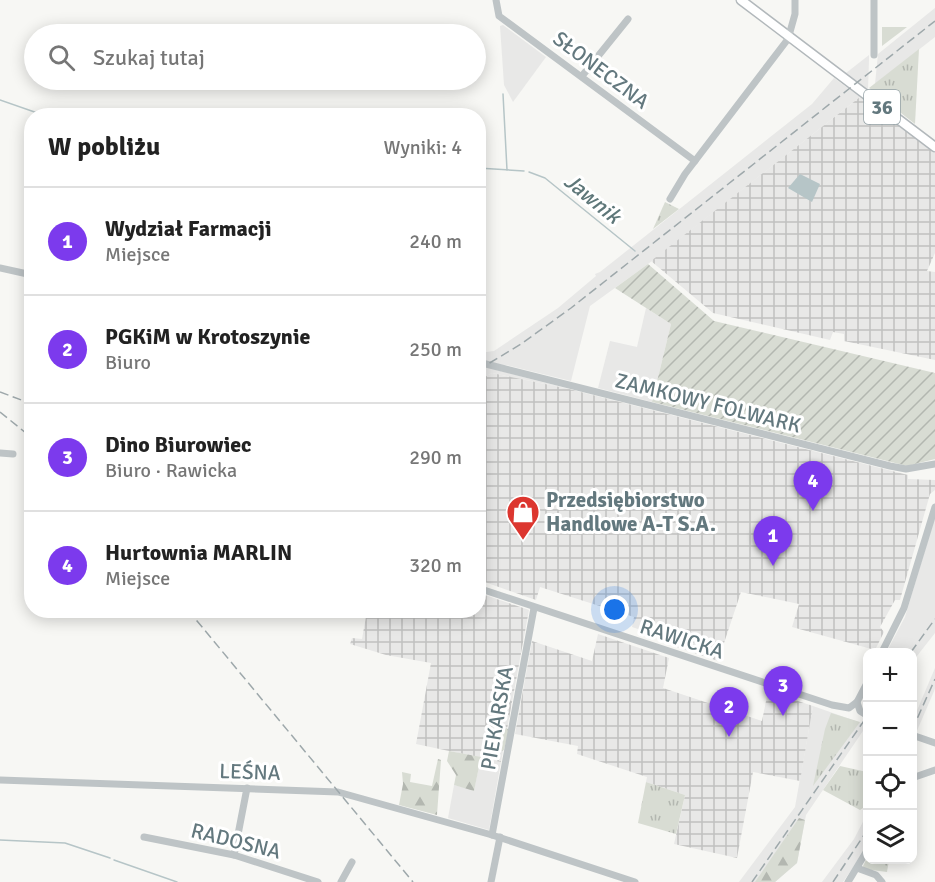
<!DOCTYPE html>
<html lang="pl">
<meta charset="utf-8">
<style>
:root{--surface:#fff;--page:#f6f6f6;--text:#222;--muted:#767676;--line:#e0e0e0;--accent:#7c3aed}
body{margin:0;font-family:Signika,sans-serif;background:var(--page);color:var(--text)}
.controls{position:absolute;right:18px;bottom:18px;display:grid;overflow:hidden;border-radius:12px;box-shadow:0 3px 15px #0003}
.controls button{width:54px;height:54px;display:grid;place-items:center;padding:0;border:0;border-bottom:2px solid var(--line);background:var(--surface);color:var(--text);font:30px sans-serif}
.you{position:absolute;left:615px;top:610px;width:21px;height:21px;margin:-15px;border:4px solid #fff;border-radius:50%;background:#1a73e8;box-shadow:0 0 0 9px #1a73e833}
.badge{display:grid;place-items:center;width:39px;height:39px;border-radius:50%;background:var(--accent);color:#fff;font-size:20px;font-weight:700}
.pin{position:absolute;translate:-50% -50px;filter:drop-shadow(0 2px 3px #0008)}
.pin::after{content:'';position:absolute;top:32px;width:21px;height:18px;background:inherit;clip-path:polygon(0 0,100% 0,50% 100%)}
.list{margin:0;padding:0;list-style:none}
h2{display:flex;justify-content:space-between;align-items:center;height:78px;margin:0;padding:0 24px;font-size:26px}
h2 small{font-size:20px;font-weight:400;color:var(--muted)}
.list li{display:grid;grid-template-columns:39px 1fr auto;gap:18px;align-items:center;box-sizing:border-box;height:108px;padding:0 24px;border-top:2px solid var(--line)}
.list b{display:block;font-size:22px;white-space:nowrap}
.list p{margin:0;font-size:20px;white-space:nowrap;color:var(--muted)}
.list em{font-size:20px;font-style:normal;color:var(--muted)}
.icon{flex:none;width:33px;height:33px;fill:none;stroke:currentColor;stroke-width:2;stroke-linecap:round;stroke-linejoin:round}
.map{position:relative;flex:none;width:935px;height:882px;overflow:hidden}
.search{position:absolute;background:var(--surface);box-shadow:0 3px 15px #0003;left:24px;top:24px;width:462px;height:66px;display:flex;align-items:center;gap:15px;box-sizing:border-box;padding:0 21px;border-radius:33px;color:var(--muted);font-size:22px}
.panel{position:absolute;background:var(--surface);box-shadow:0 3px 15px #0003;left:24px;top:108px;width:462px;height:510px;border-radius:24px}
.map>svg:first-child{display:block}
</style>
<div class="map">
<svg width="935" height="882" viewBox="0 0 935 882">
<defs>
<pattern id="industrial-grid" width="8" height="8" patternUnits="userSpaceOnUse" patternTransform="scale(1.5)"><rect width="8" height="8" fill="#e8e8e7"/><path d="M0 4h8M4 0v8" fill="none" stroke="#c0c1c0"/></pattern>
<pattern id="grass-tufts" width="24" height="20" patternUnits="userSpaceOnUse" patternTransform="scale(1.5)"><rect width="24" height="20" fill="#d8dcd3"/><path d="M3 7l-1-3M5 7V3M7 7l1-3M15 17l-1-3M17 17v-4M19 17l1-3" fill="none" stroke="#b3b7b0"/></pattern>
<pattern id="forest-firs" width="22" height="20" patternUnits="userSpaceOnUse" patternTransform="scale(1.5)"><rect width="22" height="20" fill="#d8dcd3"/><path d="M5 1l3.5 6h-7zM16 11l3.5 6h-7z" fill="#b3b7b0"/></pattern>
<pattern id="garden-furrows" width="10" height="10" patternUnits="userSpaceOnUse" patternTransform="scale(1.5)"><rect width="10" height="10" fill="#d8dcd3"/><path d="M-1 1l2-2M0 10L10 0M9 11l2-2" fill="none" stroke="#b3b7b0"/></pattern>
</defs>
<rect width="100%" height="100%" fill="#f7f7f4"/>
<g fill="#e8e8e7">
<path d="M935,8V37L875,84L878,54Z"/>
<path d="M503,25L546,57L513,102L504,85L500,26Z"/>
<path d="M869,55V60L868,89L846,73Z"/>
<path d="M834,78L860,97L648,264L590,306L571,381L506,365L497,370L569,389L492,373L479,380V353L494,351L558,308L596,276L595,274L600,272L812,104Z"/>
<path d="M646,308L671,324L652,402L598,388L610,341L637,347Z"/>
<path d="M935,517V633L913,661L912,652L887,651L905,617Z"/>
<path d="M935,668V689L916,733L913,731V720Z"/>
<path d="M813,706L867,725L806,815L797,863L775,882H739L795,807Z"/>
<path d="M481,757L501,762L489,830L448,818L454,785L474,790Z"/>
<path d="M867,814V845L852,869L843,882H822L854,839Z"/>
</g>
<g fill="url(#industrial-grid)">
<path d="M860,97L935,153V253L927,271L935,272V360L844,341V334L833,332L830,340L713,313L651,261Z"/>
<path d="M492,373L569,389L908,475V479L935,480V490L930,494L900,600H895L880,627L884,632L875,650L792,627L799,604L741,592L718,661L674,646V641L632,627L634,617L540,587L536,600L479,580V380Z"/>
<path d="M479,593L529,610L501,762L416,744L431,663L386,655L350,644L352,638L362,639L367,611L478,610Z"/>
<path d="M598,634L669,658L663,688L762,721L768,691L813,706L800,781L753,772L737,858L674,844L685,795L646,782L647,777L577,754L578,746L515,734L532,641L592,661Z"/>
</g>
<g fill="url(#grass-tufts)">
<path d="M882,27H907L882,46Z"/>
<path d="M919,49L915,124L869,88Z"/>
<path d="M665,202L679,209L653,229Z"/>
<path d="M831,713L860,722L813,786L825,729Z"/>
<path d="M505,727L509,730L504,750L501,751L493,740L496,730Z"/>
<path d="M840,766L867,772V810L863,808L860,810L823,790Z"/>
<path d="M646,782L685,795L676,834L638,823Z"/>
<path d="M867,858L889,860L887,872L864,869L863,866Z"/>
</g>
<g fill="url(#forest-firs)">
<path d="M449,751L481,757L474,791L454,785L456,775L447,761Z"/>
<path d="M438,759L441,760L437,815L399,805L403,784L402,772L411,774L410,782L432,786Z"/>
<path d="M799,818L805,820L797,863L775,882H755Z"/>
</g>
<path fill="url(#garden-furrows)" d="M648,264L714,321L935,373V459L907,466L652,402L671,324L615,288Z"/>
<path fill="#b6c5c7" d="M800,174L820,184L812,202L788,188Z"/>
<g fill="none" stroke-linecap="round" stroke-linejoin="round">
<g stroke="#b6c5c7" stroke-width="1.5">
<path d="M503,94L507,170"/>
<path d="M0,100L46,116"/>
<path d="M478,168L524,171"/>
<path d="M529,172L545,178L635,251"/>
<path d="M0,840L65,843L110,858"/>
<path d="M114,860L177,882"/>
</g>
<g stroke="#b2b8bb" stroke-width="11">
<path id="major" d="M741,0L935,147"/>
</g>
<g stroke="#bec4c6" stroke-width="7">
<path d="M496,0L499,16L695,161"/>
<path d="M874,55V0"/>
<path d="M582,76L628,19"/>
<path d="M670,199L685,174L788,39L795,14V0"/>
<path d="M0,268L32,275"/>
<path d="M478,362L890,466L906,469L935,464"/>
<path d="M0,453L13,454"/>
<path d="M478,588L832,705L849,708L857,702L868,681"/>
<path d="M882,652L904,608L935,507"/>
<path d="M857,702L860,711L868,716"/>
<path d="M912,735L935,743"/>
<path d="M912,778L935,770"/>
<path d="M0,780L338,792L492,835L635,882"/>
<path d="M492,835L534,608"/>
<path d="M144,837L234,855L318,882"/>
<path d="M234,855L247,788"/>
<path d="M857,868L876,875L882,882"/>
<path d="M341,882L352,862"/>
<path d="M491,882L500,837"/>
<path d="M848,882L868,849"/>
</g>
<use href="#major" stroke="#fff" stroke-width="8"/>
<g stroke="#9ea8ab" stroke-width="1.5" stroke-dasharray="9 4.5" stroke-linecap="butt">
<path d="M478,370L521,344L571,308L935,21"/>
<path d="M0,392L32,404"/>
<path d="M0,412L32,438"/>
<path d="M188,610L413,882"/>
<path d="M911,652L935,619"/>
<path d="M912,730L935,679"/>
<path d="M752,882L868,715"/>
<path d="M833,882L868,829"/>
</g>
</g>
<defs>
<g id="shop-pin" transform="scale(1.725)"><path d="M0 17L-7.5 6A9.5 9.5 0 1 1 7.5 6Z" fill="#dc362f" stroke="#fff"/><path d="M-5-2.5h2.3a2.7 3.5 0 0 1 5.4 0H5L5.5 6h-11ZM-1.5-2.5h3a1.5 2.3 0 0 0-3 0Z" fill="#fff"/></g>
</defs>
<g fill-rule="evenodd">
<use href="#shop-pin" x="523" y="512"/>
</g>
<g text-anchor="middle" stroke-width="6" stroke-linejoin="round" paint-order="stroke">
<rect fill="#fff" stroke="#92a0a5" stroke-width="1.5" x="864" y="90" width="36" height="34" rx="4.5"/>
<g font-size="20" font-weight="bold" fill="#63787e">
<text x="882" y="114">36</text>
</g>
<g font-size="21" fill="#63787e" stroke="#fff">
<text transform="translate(601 70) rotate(37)" y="7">SŁONECZNA</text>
<text transform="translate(708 403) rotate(14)" y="7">ZAMKOWY FOLWARK</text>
<text transform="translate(682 639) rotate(18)" y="7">RAWICKA</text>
<text transform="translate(497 718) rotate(-80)" y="7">PIEKARSKA</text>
<text transform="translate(250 772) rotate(2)" y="7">LEŚNA</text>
<text transform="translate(236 841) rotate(14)" y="7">RADOSNA</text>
</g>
<g font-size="21" font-weight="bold" fill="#63787e" stroke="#fff" text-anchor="start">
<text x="546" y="507">Przedsiębiorstwo<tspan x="546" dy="24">Handlowe A-T S.A.</tspan></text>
</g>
<g font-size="22" font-style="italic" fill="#5e7779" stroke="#fff">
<text transform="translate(593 198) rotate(39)" y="8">Jawnik</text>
</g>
</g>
</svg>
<div class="controls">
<button>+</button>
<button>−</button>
<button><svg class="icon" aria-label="locate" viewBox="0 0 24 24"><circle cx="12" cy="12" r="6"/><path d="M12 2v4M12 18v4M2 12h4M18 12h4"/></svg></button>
<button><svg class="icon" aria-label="layers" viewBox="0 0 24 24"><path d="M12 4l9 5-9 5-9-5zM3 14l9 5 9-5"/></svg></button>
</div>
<div class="you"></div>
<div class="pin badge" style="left:773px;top:566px">1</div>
<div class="pin badge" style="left:729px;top:737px">2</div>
<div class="pin badge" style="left:783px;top:716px">3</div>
<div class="pin badge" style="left:813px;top:511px">4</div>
<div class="search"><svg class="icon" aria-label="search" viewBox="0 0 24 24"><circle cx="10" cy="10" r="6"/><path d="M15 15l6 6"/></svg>Szukaj tutaj</div>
<section class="panel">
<h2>W pobliżu<small>Wyniki: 4</small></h2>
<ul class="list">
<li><span class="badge">1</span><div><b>Wydział Farmacji</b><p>Miejsce</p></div><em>240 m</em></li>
<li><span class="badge">2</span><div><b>PGKiM w Krotoszynie</b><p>Biuro</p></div><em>250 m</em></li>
<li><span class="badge">3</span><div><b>Dino Biurowiec</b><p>Biuro · Rawicka</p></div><em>290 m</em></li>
<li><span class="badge">4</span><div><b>Hurtownia MARLIN</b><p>Miejsce</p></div><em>320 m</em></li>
</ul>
</section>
</div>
